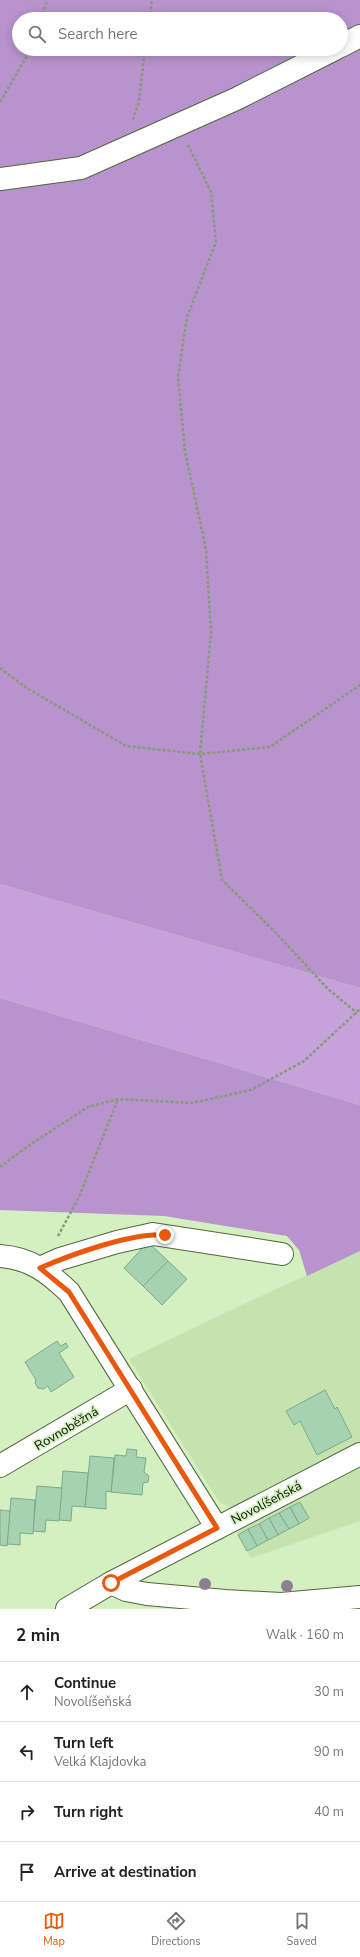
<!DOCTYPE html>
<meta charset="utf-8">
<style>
:root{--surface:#fff;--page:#f6f6f6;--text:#222;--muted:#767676;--line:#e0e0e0;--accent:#ea580c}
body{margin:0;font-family:"Nunito Sans",sans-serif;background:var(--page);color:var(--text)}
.stop{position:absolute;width:12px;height:12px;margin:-9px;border:3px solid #ea580c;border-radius:50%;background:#fff}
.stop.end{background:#ea580c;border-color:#fff;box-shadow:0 1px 4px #0008}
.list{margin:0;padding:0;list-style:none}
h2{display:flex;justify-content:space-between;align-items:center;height:52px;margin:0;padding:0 16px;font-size:17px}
h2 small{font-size:13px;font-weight:400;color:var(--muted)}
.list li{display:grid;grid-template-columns:26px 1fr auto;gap:12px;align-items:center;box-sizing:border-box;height:60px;padding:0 16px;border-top:1px solid var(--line)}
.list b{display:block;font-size:15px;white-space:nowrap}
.list p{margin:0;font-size:13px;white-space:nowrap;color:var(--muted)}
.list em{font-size:13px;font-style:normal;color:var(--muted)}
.icon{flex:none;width:22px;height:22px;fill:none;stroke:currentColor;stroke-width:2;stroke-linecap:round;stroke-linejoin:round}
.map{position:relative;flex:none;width:360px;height:1609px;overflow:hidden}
.search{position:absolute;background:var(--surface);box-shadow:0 2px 10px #0003;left:12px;right:12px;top:12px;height:44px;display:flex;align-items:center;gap:10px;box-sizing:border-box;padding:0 14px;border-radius:22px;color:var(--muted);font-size:15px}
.sheet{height:292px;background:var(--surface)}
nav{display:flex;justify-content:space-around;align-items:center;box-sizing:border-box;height:56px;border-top:1px solid var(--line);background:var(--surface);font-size:11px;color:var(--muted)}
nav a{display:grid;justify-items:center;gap:2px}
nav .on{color:var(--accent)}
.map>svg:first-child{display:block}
</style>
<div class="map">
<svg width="360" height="1609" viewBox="0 0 360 1609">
<rect width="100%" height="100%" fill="#d4efc0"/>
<path fill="#c5e3ae" d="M360,1251V1521L251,1558L226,1514L230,1506L220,1503L129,1359L250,1301Z"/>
<path fill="#c5a2da" d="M0,884L360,988V1105L0,998Z"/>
<g fill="#b893ce" fill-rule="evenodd">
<path d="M0,0H360V988L0,884ZM19,19H341V49H19Z"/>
<path d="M0,998L360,1105V1251L307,1276L299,1250L287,1236L164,1216L0,1210Z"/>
</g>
<g fill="#a5d2b0" stroke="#7daa88">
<path d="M148,1242L168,1261L143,1286L124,1268Z"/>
<path d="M168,1261L187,1279L162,1305L143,1286Z"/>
<path d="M57,1341L61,1346L66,1343L68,1347L59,1353L74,1377L51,1392L48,1386L43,1389L38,1388L35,1383L36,1380L25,1362Z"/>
<path d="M325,1390L335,1409L337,1407L352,1437L317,1455L300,1421L294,1425L286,1411Z"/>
<path d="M127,1449L137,1450L136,1457L146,1458L144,1472L149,1476L148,1482L143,1483L142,1495L111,1492L115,1455L126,1456Z"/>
<path d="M90,1456L114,1458L111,1492L106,1491V1509L85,1507Z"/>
<path d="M63,1471L88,1473L85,1507L72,1506L71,1521L59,1520Z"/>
<path d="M37,1486L62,1488L59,1521L46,1520L45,1532L33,1531Z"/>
<path d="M11,1498L35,1500L33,1534L20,1533V1545L7,1544Z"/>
<path d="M300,1502L309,1518L299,1524L290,1507Z"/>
<path d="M290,1507L299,1524L289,1529L279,1513Z"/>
<path d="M0,1510L10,1511L7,1546L0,1545Z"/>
<path d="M279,1513L289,1529L278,1535L269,1518Z"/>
<path d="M269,1518L278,1535L268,1540L259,1524Z"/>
<path d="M259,1524L268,1540L257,1546L248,1529Z"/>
<path d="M248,1529L257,1546L247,1551L238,1535Z"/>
</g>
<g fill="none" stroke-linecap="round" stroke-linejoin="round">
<g stroke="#51673e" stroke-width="24">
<g id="minor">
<path d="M341,46L360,36"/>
<path d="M0,179L81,168L236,99L335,49"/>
<path d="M0,1256C30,1258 48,1272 69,1292L217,1528"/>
<path d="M40,1268L60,1259L117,1242L153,1234L282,1254"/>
<path d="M0,1466L131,1389"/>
<path d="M111,1583L126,1590L147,1594L225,1601L281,1604L360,1597"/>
<path d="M67,1609L111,1583L360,1454"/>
</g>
</g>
<g stroke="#879b78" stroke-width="2.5" stroke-dasharray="3 2" stroke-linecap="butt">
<path d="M41,19L47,0"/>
<path d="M149,19L152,0"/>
<path d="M0,102L31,49"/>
<path d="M133,120L139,101L145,49"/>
<path d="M188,145L211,192L216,242L187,317L178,376L185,452L206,549L211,632L200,754L222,880L273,930L328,989L357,1013"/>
<path d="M0,668L27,688L126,746L200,754L270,747L360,685"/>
<path d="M0,1167L31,1144L88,1107L118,1099L192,1103L251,1090L304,1061L360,1009"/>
<path d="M58,1236L79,1197L118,1099"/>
</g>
<use href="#minor" stroke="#fff" stroke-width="22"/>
</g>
<g fill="#8c7f91">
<circle cx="205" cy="1584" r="6"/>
<circle cx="287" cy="1586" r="6"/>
</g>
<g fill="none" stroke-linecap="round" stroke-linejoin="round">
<path stroke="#ea580c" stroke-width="5" d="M111,1583L217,1528L69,1292L40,1268C70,1255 133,1232 165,1235"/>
</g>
<g text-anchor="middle" stroke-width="3.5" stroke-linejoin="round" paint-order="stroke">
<g font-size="13" fill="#0a1304" stroke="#d4efc0">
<text transform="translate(66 1428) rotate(-31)" y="5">Rovnoběžná</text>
<text transform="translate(266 1502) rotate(-28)" y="5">Novolíšeňská</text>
</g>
</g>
</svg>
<div class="stop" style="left:111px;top:1583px"></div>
<div class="stop end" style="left:165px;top:1235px"></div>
<div class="search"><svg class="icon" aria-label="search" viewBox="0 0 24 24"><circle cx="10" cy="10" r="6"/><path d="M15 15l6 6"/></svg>Search here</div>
</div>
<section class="sheet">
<h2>2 min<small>Walk · 160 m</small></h2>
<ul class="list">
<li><svg class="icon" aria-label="ahead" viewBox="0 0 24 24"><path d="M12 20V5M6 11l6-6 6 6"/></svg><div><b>Continue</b><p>Novolíšeňská</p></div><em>30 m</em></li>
<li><svg class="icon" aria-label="left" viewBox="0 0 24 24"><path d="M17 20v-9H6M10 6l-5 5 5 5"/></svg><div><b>Turn left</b><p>Velká Klajdovka</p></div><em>90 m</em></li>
<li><svg class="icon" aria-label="right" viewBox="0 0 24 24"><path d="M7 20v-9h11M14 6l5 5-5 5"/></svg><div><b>Turn right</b></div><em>40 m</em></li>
<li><svg class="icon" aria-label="arrive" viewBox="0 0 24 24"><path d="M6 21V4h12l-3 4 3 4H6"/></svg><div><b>Arrive at destination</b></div></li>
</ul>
</section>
<nav>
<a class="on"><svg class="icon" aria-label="map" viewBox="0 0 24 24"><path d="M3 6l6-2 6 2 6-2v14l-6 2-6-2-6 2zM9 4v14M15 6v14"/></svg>Map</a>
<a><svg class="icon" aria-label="directions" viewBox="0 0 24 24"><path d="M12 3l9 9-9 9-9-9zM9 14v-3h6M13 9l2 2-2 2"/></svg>Directions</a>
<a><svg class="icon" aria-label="saved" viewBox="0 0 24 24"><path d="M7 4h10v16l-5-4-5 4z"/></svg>Saved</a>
</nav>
